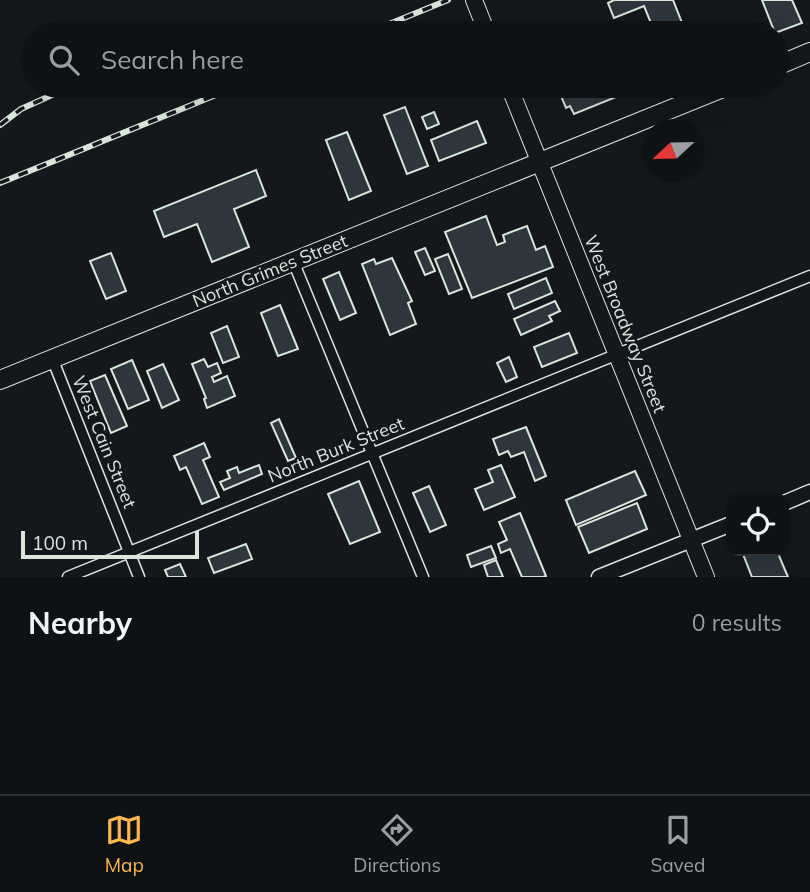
<!DOCTYPE html>
<style>
:root{--surface:#0f1215;--page:#1d2022;--text:#f1f3f6;--muted:#9b9ea0;--line:#2f3234;--accent:#ffb74d}
body{margin:0;font-family:Mulish,sans-serif;background:var(--page);color:var(--text)}
.controls{position:absolute;right:21px;bottom:21px;display:grid;overflow:hidden;border-radius:14px;box-shadow:0 7px 28px #0002}
.controls button{width:63px;height:63px;display:grid;place-items:center;padding:0;border:0;border-bottom:2px solid var(--line);background:var(--surface);color:var(--text);font:35px sans-serif}
.compass{position:absolute;left:642px;top:119px;width:63px;height:63px;border-radius:50%;background:var(--surface);box-shadow:0 7px 28px #0002;rotate:248deg}
.scale{position:absolute;left:21px;bottom:18px;width:178px;box-sizing:border-box;padding-left:7px;border:4px solid #d8e6dc;border-top:0;font-size:19px;line-height:24px;white-space:nowrap;color:#d8e6dc;-webkit-text-stroke:5px #14181c;paint-order:stroke}
.list{margin:0;padding:0;list-style:none}
h2{display:flex;justify-content:space-between;align-items:center;height:91px;margin:0;padding:0 28px;font-size:30px}
h2 small{font-size:23px;font-weight:400;color:var(--muted)}
.icon{flex:none;width:38px;height:38px;fill:none;stroke:currentColor;stroke-width:2;stroke-linecap:round;stroke-linejoin:round}
.map{position:relative;flex:none;width:810px;height:577px;overflow:hidden}
.search{position:absolute;background:var(--surface);box-shadow:0 7px 28px #0002;left:21px;right:21px;top:21px;height:77px;display:flex;align-items:center;gap:18px;box-sizing:border-box;padding:0 24px;border-radius:38px;color:var(--muted);font-size:26px}
.sheet{height:217px;background:var(--surface)}
nav{display:flex;justify-content:space-around;align-items:center;box-sizing:border-box;height:98px;border-top:2px solid var(--line);background:var(--surface);font-size:19px;color:var(--muted)}
nav a{display:grid;justify-items:center;gap:4px}
nav .on{color:var(--accent)}
.map>svg:first-child{display:block}
</style>
<div class="map">
<svg width="810" height="577" viewBox="0 0 810 577">
<rect width="100%" height="100%" fill="#14181c"/>
<g fill="#2c363c" stroke="#d8e6dc" stroke-width="2">
<path d="M614,0H673L686,33H655L644,6L614,18L608,3Z"/>
<path d="M762,0H792L802,23L775,33Z"/>
<path d="M617,86L621,95L574,114L570,106L566,108L558,89L563,86Z"/>
<path d="M405,107L428,166L407,174L384,115Z"/>
<path d="M434,112L439,124L427,129L422,117Z"/>
<path d="M477,121L486,143L439,161L431,140Z"/>
<path d="M347,132L371,191L349,200L326,140Z"/>
<path d="M256,170L266,196L234,209L249,247L212,262L197,224L164,237L154,211Z"/>
<path d="M486,216L497,245L505,242L503,235L527,226L536,250L545,246L553,267L472,298L445,232Z"/>
<path d="M425,248L435,271L425,275L415,252Z"/>
<path d="M111,253L126,291L106,299L90,261Z"/>
<path d="M448,254L462,289L449,294L435,259Z"/>
<path d="M392,258L412,301L408,303L416,324L390,335L362,264L374,259L376,264Z"/>
<path d="M339,272L356,313L340,320L323,279Z"/>
<path d="M546,278L552,293L514,309L508,294Z"/>
<path d="M555,301L560,311L549,316L552,321L521,335L514,319Z"/>
<path d="M280,305L298,349L278,356L261,313Z"/>
<path d="M227,326L239,357L223,363L211,333Z"/>
<path d="M569,333L577,353L542,367L534,347Z"/>
<path d="M509,357L517,377L506,382L497,363Z"/>
<path d="M204,359L208,367L217,363L221,373L212,377L214,382L227,376L235,396L207,408L204,399L206,398L192,364Z"/>
<path d="M132,360L149,400L128,409L111,369Z"/>
<path d="M163,364L179,400L162,408L147,371Z"/>
<path d="M105,375L127,426L111,433L90,381Z"/>
<path d="M279,419L296,458L288,461L271,423Z"/>
<path d="M526,427L546,476L535,481L524,452L511,457L508,451L499,455L493,439Z"/>
<path d="M204,443L210,457L203,460L219,497L202,504L186,467L180,470L174,456Z"/>
<path d="M259,465L262,474L224,490L220,482L230,478L227,471L237,467L239,473Z"/>
<path d="M501,465L515,497L484,510L475,489L493,482L488,470Z"/>
<path d="M635,471L646,495L576,525L566,500Z"/>
<path d="M359,481L380,532L350,544L328,494Z"/>
<path d="M429,486L446,525L430,532L413,493Z"/>
<path d="M637,503L647,529L589,553L578,527Z"/>
<path d="M520,513L546,576L543,577H522L510,549L501,553L498,544L507,540L499,522Z"/>
<path d="M246,544L252,559L214,573L208,558Z"/>
<path d="M491,546L496,558L471,567L467,555Z"/>
<path d="M751,551H777L788,577H752L743,554Z"/>
<path d="M496,560L503,577H488L484,565Z"/>
<path d="M180,564L186,577H168L165,570Z"/>
</g>
<g fill="none" stroke-linecap="round" stroke-linejoin="round">
<g stroke="#d8e6dc" stroke-width="13">
<g id="minor">
<path d="M293,261L423,577"/>
<path d="M52,358L139,577"/>
<path d="M68,577L810,276"/>
</g>
</g>
<g stroke="#d8e6dc" stroke-width="17">
<g id="tertiary">
<path d="M784,503L810,492"/>
<path d="M599,577L731,524"/>
</g>
</g>
<g stroke="#d8e6dc" stroke-width="18">
<g id="secondary">
<path d="M474,0L487,33"/>
<path d="M509,86L706,577"/>
</g>
</g>
<g stroke="#d8e6dc" stroke-width="20">
<g id="primary">
<path d="M777,66L810,52"/>
<path d="M0,380L728,86"/>
</g>
</g>
<use href="#minor" stroke="#14181c" stroke-width="10"/>
<use href="#tertiary" stroke="#14181c" stroke-width="14"/>
<use href="#secondary" stroke="#14181c" stroke-width="16"/>
<use href="#primary" stroke="#14181c" stroke-width="18"/>
<g stroke="#d8e6dc" stroke-width="6">
<g id="rail">
<path d="M367,33L448,0"/>
<path d="M0,125L21,109L72,86"/>
<path d="M0,183L238,86"/>
</g>
</g>
<use href="#rail" stroke="#14181c" stroke-width="3.5" stroke-dasharray="10" stroke-linecap="butt"/>
</g>
<g text-anchor="middle" stroke-width="5" stroke-linejoin="round" paint-order="stroke">
<g font-size="18" fill="#d8e6dc" stroke="#14181c">
<text transform="translate(270 271) rotate(-22)" y="6">North Grimes Street</text>
<text transform="translate(625 324) rotate(68)" y="6">West Broadway Street</text>
<text transform="translate(104 442) rotate(68)" y="6">West Cain Street</text>
<text transform="translate(336 450) rotate(-22)" y="6">North Burk Street</text>
</g>
</g>
</svg>
<div class="controls">
<button><svg class="icon" aria-label="locate" viewBox="0 0 24 24"><circle cx="12" cy="12" r="6"/><path d="M12 2v4M12 18v4M2 12h4M18 12h4"/></svg></button>
</div>
<svg class="compass" viewBox="-18 -18 36 36"><path d="M0-13l5 13h-10z" fill="#e53935"/><path d="M0 13l5-13h-10z" fill="#9b9ea0"/></svg>
<div class="scale">100 m</div>
<div class="search"><svg class="icon" aria-label="search" viewBox="0 0 24 24"><circle cx="10" cy="10" r="6"/><path d="M15 15l6 6"/></svg>Search here</div>
</div>
<section class="sheet">
<h2>Nearby<small>0 results</small></h2>
<ul class="list">
</ul>
</section>
<nav>
<a class="on"><svg class="icon" aria-label="map" viewBox="0 0 24 24"><path d="M3 6l6-2 6 2 6-2v14l-6 2-6-2-6 2zM9 4v14M15 6v14"/></svg>Map</a>
<a><svg class="icon" aria-label="directions" viewBox="0 0 24 24"><path d="M12 3l9 9-9 9-9-9zM9 14v-3h6M13 9l2 2-2 2"/></svg>Directions</a>
<a><svg class="icon" aria-label="saved" viewBox="0 0 24 24"><path d="M7 4h10v16l-5-4-5 4z"/></svg>Saved</a>
</nav>
